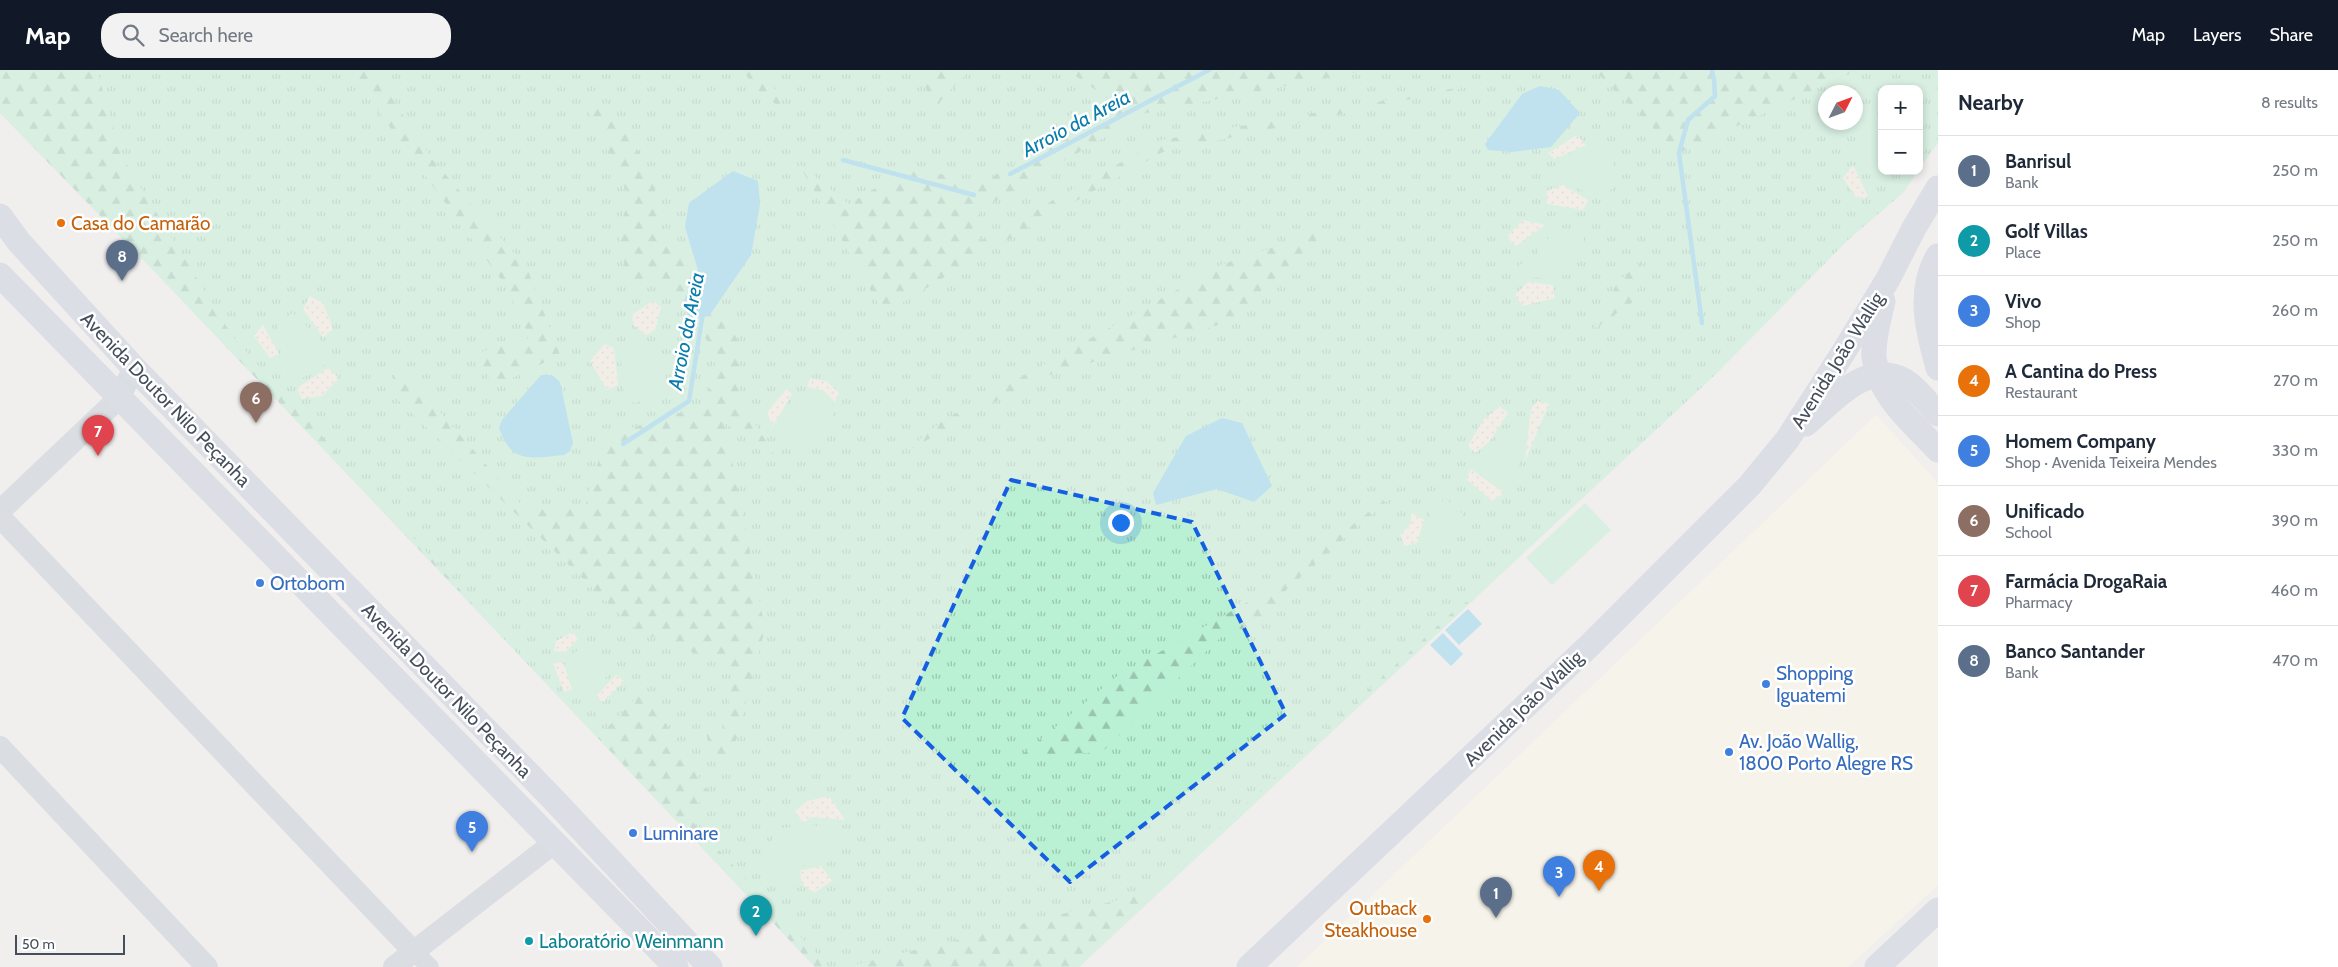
<!DOCTYPE html>
<meta charset="utf-8">
<style>
:root{--surface:#fff;--page:#f2f2f3;--text:#1f2937;--muted:#747a83;--line:#e0e1e3;--accent:#111827}
body{margin:0;font-family:Cabin,sans-serif;background:var(--page);color:var(--text)}
.controls{position:absolute;right:15px;top:15px;display:grid;overflow:hidden;border-radius:10px;box-shadow:0 2px 8px #0003}
.controls button{width:45px;height:45px;display:grid;place-items:center;padding:0;border:0;border-bottom:1px solid var(--line);background:var(--surface);color:var(--text);font:25px sans-serif}
.compass{position:absolute;left:1818px;top:15px;width:45px;height:45px;border-radius:50%;background:var(--surface);box-shadow:0 2px 8px #0003;rotate:48deg}
.scale{position:absolute;left:15px;bottom:12px;width:110px;box-sizing:border-box;padding-left:5px;border:2px solid #454f5c;border-top:0;font-size:14px;line-height:18px;white-space:nowrap;color:#454f5c;-webkit-text-stroke:4px #fff;paint-order:stroke}
.you{position:absolute;left:1120px;top:452px;width:18px;height:18px;margin:-12px;border:4px solid #fff;border-radius:50%;background:#1a73e8;box-shadow:0 0 0 8px #1a73e833}
.badge{display:grid;place-items:center;width:32px;height:32px;border-radius:50%;background:var(--accent);color:#fff;font-size:16px;font-weight:700}
.pin{position:absolute;translate:-50% -41px;filter:drop-shadow(0 1px 2px #0008)}
.pin::after{content:'';position:absolute;top:26px;width:18px;height:15px;background:inherit;clip-path:polygon(0 0,100% 0,50% 100%)}
.list{margin:0;padding:0;list-style:none}
h2{display:flex;justify-content:space-between;align-items:center;height:65px;margin:0;padding:0 20px;font-size:21px}
h2 small{font-size:16px;font-weight:400;color:var(--muted)}
.list li{display:grid;grid-template-columns:32px 1fr auto;gap:15px;align-items:center;box-sizing:border-box;height:70px;padding:0 20px;border-top:1px solid var(--line)}
.list b{display:block;font-size:19px;white-space:nowrap}
.list p{margin:0;font-size:16px;white-space:nowrap;color:var(--muted)}
.list em{font-size:16px;font-style:normal;color:var(--muted)}
.icon{flex:none;width:28px;height:28px;fill:none;stroke:currentColor;stroke-width:2;stroke-linecap:round;stroke-linejoin:round}
.map{position:relative;flex:none;width:1938px;height:897px;overflow:hidden}
header{display:flex;align-items:center;gap:30px;box-sizing:border-box;height:70px;padding:0 25px;background:var(--accent);color:#fff}
header strong{font-size:24px}
nav{display:flex;gap:28px;margin-inline-start:auto;font-size:18px}
.search{width:350px;height:45px;background:var(--page);display:flex;align-items:center;gap:12px;box-sizing:border-box;padding:0 18px;border-radius:20px;color:var(--muted);font-size:19px}
main{display:flex}
aside{flex:1;background:var(--surface)}
.map>svg:first-child{display:block}
</style>
<header>
<strong>Map</strong>
<div class="search"><svg class="icon" aria-label="search" viewBox="0 0 24 24"><circle cx="10" cy="10" r="6"/><path d="M15 15l6 6"/></svg>Search here</div>
<nav><a>Map</a><a>Layers</a><a>Share</a></nav>
</header>
<main>
<div class="map">
<svg width="1938" height="897" viewBox="0 0 1938 897">
<defs>
<pattern id="grass-tufts" width="24" height="20" patternUnits="userSpaceOnUse" patternTransform="scale(1.25)"><rect width="24" height="20" fill="#baf0d3"/><path d="M3 7l-1-3M5 7V3M7 7l1-3M15 17l-1-3M17 17v-4M19 17l1-3" fill="none" stroke="#99c5ae"/></pattern>
<pattern id="forest-firs" width="22" height="20" patternUnits="userSpaceOnUse" patternTransform="scale(1.25)"><rect width="22" height="20" fill="#baf0d3"/><path d="M5 1l3.5 6h-7zM16 11l3.5 6h-7z" fill="#99c5ae"/></pattern>
<pattern id="sand-dots" width="8" height="8" patternUnits="userSpaceOnUse" patternTransform="scale(1.25)"><rect width="8" height="8" fill="#f3eede"/><path d="M2 2h.1M6 6h.1" fill="none" stroke="#d2cec1" stroke-width="1.8" stroke-linecap="round"/></pattern>
</defs>
<rect width="100%" height="100%" fill="#f1eeee"/>
<path fill="#fcf8e6" d="M1876,345L1938,413V815L1848,897H1297Z"/>
<path fill="url(#grass-tufts)" fill-rule="evenodd" d="M0,0H1938V73L1919,99V19H1882V101H1918L1903,123L1849,169L1715,305L1079,897H815L155,202L0,43ZM1826,22H1856V52H1826Z"/>
<g fill="url(#forest-firs)">
<path d="M0,0H97L121,85L233,267L507,572L155,202L0,43Z"/>
<path d="M353,0H373L432,89L527,198L560,285L493,317L477,283L530,268L505,215L357,12Z"/>
<path d="M743,0H766L785,42L753,16Z"/>
<path d="M921,0H970L932,40Z"/>
<path d="M1067,0H1368L1146,43L980,140V171L1161,70L1491,12L1163,82L979,186L884,244L798,93L849,134L913,95L977,116L1117,35Z"/>
<path d="M1599,0H1850L1849,4L1679,83L1598,4Z"/>
<path d="M606,33L650,99L666,174L698,200L682,235L653,210L632,225L619,169L629,126L589,42Z"/>
<path d="M1329,159L1228,252L1036,309L904,383L941,352L1223,194Z"/>
<path d="M1641,191L1636,230L1594,259L1618,212Z"/>
<path d="M718,233L737,269L740,329L777,389L725,353L765,559L728,701L694,645L722,673L735,599L636,560L391,323L396,292L527,441L585,436L606,366L706,335L717,284L691,249L709,246Z"/>
<path d="M1411,410L1287,519L1273,546L1220,568L1102,682L1019,687L1116,607L1265,522Z"/>
<path d="M1480,524L1079,897H846L1151,822L1458,537Z"/>
<path d="M644,619L709,723L686,745L829,897H815L598,668Z"/>
</g>
<g fill="url(#sand-dots)">
<path d="M1577,65L1586,75L1555,89L1548,83Z"/>
<path d="M1853,95L1869,128L1856,127L1843,108Z"/>
<path d="M1563,115L1588,130L1583,140L1547,134V121Z"/>
<path d="M1523,150L1545,155L1516,176L1507,167Z"/>
<path d="M1528,212L1553,215L1555,228L1523,236L1515,225Z"/>
<path d="M310,226L323,233L333,259L323,267L303,239Z"/>
<path d="M653,231L661,237L655,260L646,265L632,254L633,244Z"/>
<path d="M263,255L279,284L270,288L254,266Z"/>
<path d="M605,274L614,278L618,315L607,320L590,291Z"/>
<path d="M328,298L339,308L322,326L302,329L297,318Z"/>
<path d="M810,308L826,311L839,323L835,332L823,320L807,317Z"/>
<path d="M786,319L792,324L773,356L767,343Z"/>
<path d="M1538,331L1549,334L1525,391L1531,338Z"/>
<path d="M1500,336L1508,343L1489,372L1475,383L1468,376L1483,350Z"/>
<path d="M1471,399L1504,423L1492,431L1466,409Z"/>
<path d="M1411,443L1424,450L1417,473L1405,476L1400,465L1411,453Z"/>
<path d="M573,562L578,569L564,583L554,581L556,571Z"/>
<path d="M563,591L572,620L564,622L553,594Z"/>
<path d="M616,605L624,611L603,632L596,626Z"/>
<path d="M829,726L845,750L812,747L803,753L795,741L807,731Z"/>
<path d="M821,796L832,811L814,823L802,814L800,801Z"/>
</g>
<g fill="#baf0d3">
<path d="M1864,42L1882,48V95L1870,105L1854,80Z"/>
<path d="M1598,78L1614,89L1612,119L1599,128L1552,107V97Z"/>
<path d="M1580,162L1588,181L1566,205L1530,208L1518,196L1535,186L1551,165Z"/>
<path d="M293,243L330,279L328,293L299,310L286,302L276,252Z"/>
<path d="M634,270L668,297L661,326L634,333L624,323L620,277Z"/>
<path d="M821,324L836,340L812,377L784,366L781,353L799,325Z"/>
<path d="M1518,350L1528,357L1515,409L1503,414L1477,398V387Z"/>
<path d="M1446,429L1463,444L1447,476L1432,486L1420,474L1432,457L1429,440Z"/>
<path d="M1585,433L1611,460L1552,515L1526,488Z"/>
<path d="M584,577L608,587L607,606L591,625L571,610L567,587Z"/>
<path d="M826,755L841,774L798,799L792,829L760,786L781,758Z"/>
</g>
<g fill="#86d0ee">
<path d="M1540,16L1559,20L1580,43L1551,77L1512,82L1488,80L1485,74L1522,24Z"/>
<path d="M733,101L758,111L760,134L751,185L709,246L691,249L682,235L698,200L685,157L689,133Z"/>
<path d="M541,305H552L560,312L573,373L570,381L564,385C531,388 512,395 499,358L502,350Z"/>
<path d="M1222,348L1242,353L1272,416L1254,432L1217,419L1156,435L1153,423L1186,366Z"/>
<path d="M1468,539L1482,554L1459,575L1445,560Z"/>
<path d="M1443,563L1463,584L1451,596L1430,575Z"/>
</g>
<g fill="none" stroke-linecap="round" stroke-linejoin="round">
<g stroke="#86d0ee" stroke-width="4.5">
<path d="M843,90L974,125"/>
<path d="M1010,104L1209,0"/>
<path d="M1702,253L1679,83L1688,50L1715,26L1714,10L1712,0"/>
<path d="M623,374L689,331L703,242"/>
</g>
<path stroke="#bec7d0" stroke-width="18" d="M414,882L430,897"/>
<g stroke="#bec7d0" stroke-width="22">
<path d="M0,441L119,328L134,298"/>
<path d="M0,447L414,882"/>
<path d="M0,677L207,897"/>
<path d="M394,897L555,772"/>
</g>
<g stroke="#c0c9d7" stroke-width="25">
<path d="M0,146L19,172L134,298L554,730L710,897"/>
<path d="M1938,186C1917,221 1928,262 1938,298"/>
<path d="M0,205L676,897"/>
<path d="M1883,231C1879,249 1873,268 1874,287C1878,325 1914,354 1938,380"/>
<path d="M1806,354C1833,331 1867,289 1905,311C1918,319 1928,334 1938,344"/>
<path d="M1249,897L1591,574L1750,415L1787,370L1843,283L1888,209L1914,158L1938,118"/>
<path d="M1877,897L1938,840"/>
</g>
</g>
<path d="M0 0H1938V897H0ZM1011,410L1192,452L1286,644L1070,812L902,648Z" fill="#f1eeee" fill-opacity=".55" fill-rule="evenodd"/>
<path fill="none" stroke="#145ee4" stroke-width="4" stroke-dasharray="10 6" stroke-linejoin="round" d="M1011,410L1192,452L1286,644L1070,812L902,648Z"/>
<g fill="#e8710a" stroke="#fff" stroke-width="2">
<circle cx="61" cy="153" r="5"/>
<circle cx="1427" cy="849" r="5"/>
</g>
<g fill="#3f7fe0" stroke="#fff" stroke-width="2">
<circle cx="260" cy="513" r="5"/>
<circle cx="1766" cy="614" r="5"/>
<circle cx="1729" cy="682" r="5"/>
<circle cx="633" cy="763" r="5"/>
</g>
<circle fill="#0f9aa8" stroke="#fff" stroke-width="2" cx="529" cy="871" r="5"/>
<g text-anchor="middle" stroke-width="5" stroke-linejoin="round" paint-order="stroke">
<g font-size="19" fill="#c56008" stroke="#fff" text-anchor="start">
<text x="71" y="160">Casa do Camarão</text>
<text x="1417" y="845" text-anchor="end">Outback<tspan x="1417" dy="22">Steakhouse</tspan></text>
</g>
<g font-size="19" fill="#454f5c" stroke="#fff">
<text transform="translate(1837 290) rotate(-58)" y="7">Avenida João Wallig</text>
<text transform="translate(166 329) rotate(46)" y="7">Avenida Doutor Nilo Peçanha</text>
<text transform="translate(447 620) rotate(46)" y="7">Avenida Doutor Nilo Peçanha</text>
<text transform="translate(1523 638) rotate(-44)" y="7">Avenida João Wallig</text>
</g>
<g font-size="19" fill="#366cbe" stroke="#fff" text-anchor="start">
<text x="270" y="520">Ortobom</text>
<text x="1776" y="610">Shopping<tspan x="1776" dy="22">Iguatemi</tspan></text>
<text x="1739" y="678">Av. João Wallig,<tspan x="1739" dy="22">1800 Porto Alegre RS</tspan></text>
<text x="643" y="770">Luminare</text>
</g>
<g font-size="19" fill="#0d838f" stroke="#fff" text-anchor="start">
<text x="539" y="878">Laboratório Weinmann</text>
</g>
<g font-size="20" font-style="italic" fill="#087cac" stroke="#fff">
<text transform="translate(1076 53) rotate(-28)" y="7">Arroio da Areia</text>
<text transform="translate(686 261) rotate(-79)" y="7">Arroio da Areia</text>
</g>
</g>
</svg>
<div class="controls">
<button>+</button>
<button>−</button>
</div>
<svg class="compass" viewBox="-18 -18 36 36"><path d="M0-13l5 13h-10z" fill="#e53935"/><path d="M0 13l5-13h-10z" fill="#747a83"/></svg>
<div class="scale">50 m</div>
<div class="you"></div>
<div class="pin badge" style="left:1496px;top:848px;background:#5c6f8a">1</div>
<div class="pin badge" style="left:756px;top:866px;background:#0f9aa8">2</div>
<div class="pin badge" style="left:1559px;top:827px;background:#3f7fe0">3</div>
<div class="pin badge" style="left:1599px;top:821px;background:#e8710a">4</div>
<div class="pin badge" style="left:472px;top:782px;background:#3f7fe0">5</div>
<div class="pin badge" style="left:256px;top:353px;background:#8d6e63">6</div>
<div class="pin badge" style="left:98px;top:386px;background:#e0444e">7</div>
<div class="pin badge" style="left:122px;top:211px;background:#5c6f8a">8</div>
</div>
<aside>
<h2>Nearby<small>8 results</small></h2>
<ul class="list">
<li><span class="badge" style="background:#5c6f8a">1</span><div><b>Banrisul</b><p>Bank</p></div><em>250 m</em></li>
<li><span class="badge" style="background:#0f9aa8">2</span><div><b>Golf Villas</b><p>Place</p></div><em>250 m</em></li>
<li><span class="badge" style="background:#3f7fe0">3</span><div><b>Vivo</b><p>Shop</p></div><em>260 m</em></li>
<li><span class="badge" style="background:#e8710a">4</span><div><b>A Cantina do Press</b><p>Restaurant</p></div><em>270 m</em></li>
<li><span class="badge" style="background:#3f7fe0">5</span><div><b>Homem Company</b><p>Shop · Avenida Teixeira Mendes</p></div><em>330 m</em></li>
<li><span class="badge" style="background:#8d6e63">6</span><div><b>Unificado</b><p>School</p></div><em>390 m</em></li>
<li><span class="badge" style="background:#e0444e">7</span><div><b>Farmácia DrogaRaia</b><p>Pharmacy</p></div><em>460 m</em></li>
<li><span class="badge" style="background:#5c6f8a">8</span><div><b>Banco Santander</b><p>Bank</p></div><em>470 m</em></li>
</ul>
</aside>
</main>
